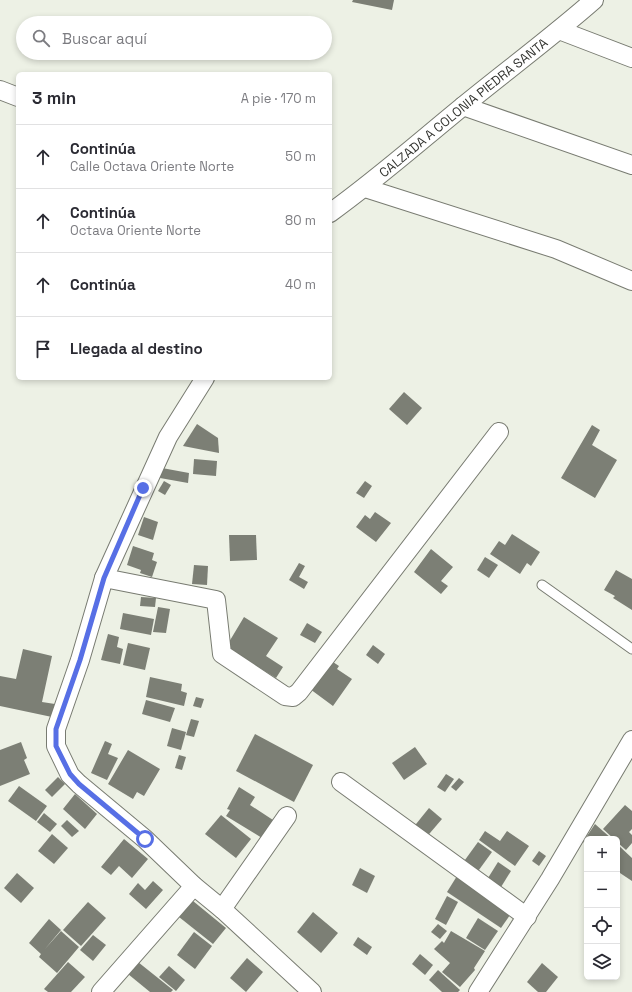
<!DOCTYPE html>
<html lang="es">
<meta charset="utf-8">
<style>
:root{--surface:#fff;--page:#f7f7f7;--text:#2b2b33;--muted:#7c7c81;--line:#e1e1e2}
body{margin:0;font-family:"Space Grotesk",sans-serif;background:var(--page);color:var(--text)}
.controls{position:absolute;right:12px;bottom:12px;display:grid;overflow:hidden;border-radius:6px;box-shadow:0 2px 6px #0003}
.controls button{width:36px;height:36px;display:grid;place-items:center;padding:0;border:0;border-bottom:1px solid var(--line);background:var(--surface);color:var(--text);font:20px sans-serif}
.stop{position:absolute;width:12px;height:12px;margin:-9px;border:3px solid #576fe5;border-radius:50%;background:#fff}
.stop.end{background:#576fe5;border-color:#fff;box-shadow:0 1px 4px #0008}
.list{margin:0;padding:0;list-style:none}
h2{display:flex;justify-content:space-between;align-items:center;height:52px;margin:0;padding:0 16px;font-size:17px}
h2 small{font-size:13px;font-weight:400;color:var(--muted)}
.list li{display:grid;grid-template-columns:26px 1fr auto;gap:12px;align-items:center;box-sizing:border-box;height:64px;padding:0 16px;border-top:1px solid var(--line)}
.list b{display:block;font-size:15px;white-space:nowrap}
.list p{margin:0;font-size:13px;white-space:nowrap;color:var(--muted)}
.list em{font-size:13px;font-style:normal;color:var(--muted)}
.icon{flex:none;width:22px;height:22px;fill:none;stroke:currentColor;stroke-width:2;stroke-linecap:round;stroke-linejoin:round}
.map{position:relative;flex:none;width:632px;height:992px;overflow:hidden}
.search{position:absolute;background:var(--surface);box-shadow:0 2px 6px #0003;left:16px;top:16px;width:316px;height:44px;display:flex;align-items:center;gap:10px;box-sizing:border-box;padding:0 14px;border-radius:22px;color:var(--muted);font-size:15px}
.panel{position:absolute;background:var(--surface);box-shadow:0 2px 6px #0003;left:16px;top:72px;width:316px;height:308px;border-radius:6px}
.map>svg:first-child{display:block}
</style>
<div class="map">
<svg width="632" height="992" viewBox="0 0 632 992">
<rect width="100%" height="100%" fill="#edf1e5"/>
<g fill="#7c7f75">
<path d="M353,0H394L392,10L352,2Z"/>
<path d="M404,392L422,408L407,425L389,409Z"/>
<path d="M197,424L218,438L219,453L183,446Z"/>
<path d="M592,425L600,430L592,445L617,460L595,498L561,478Z"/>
<path d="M194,459L217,461L216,476L193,474Z"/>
<path d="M162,468L189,473L188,483L160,478Z"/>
<path d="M164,481L171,485L165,495L158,491Z"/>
<path d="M365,481L372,486L364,498L356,493Z"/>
<path d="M375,512L391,523L376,542L356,527L365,515L370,519Z"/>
<path d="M144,517L158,522L153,540L138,535Z"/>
<path d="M512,534L540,552L531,566L527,563L520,574L490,554L499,541L505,545Z"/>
<path d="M229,535H256L257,560L230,561Z"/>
<path d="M133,546L154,553L152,560L157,562L152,577L140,573L141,570L127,565Z"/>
<path d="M431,549L453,567L441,581L448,586L441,594L414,572Z"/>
<path d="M485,557L498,565L489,578L477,570Z"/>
<path d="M299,563L305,566L299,577L308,582L304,589L289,580Z"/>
<path d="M194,565L208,566L207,585L192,584Z"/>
<path d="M616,570L632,579V610L613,598L615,596L604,590Z"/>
<path d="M141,597L156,598L155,607L140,606Z"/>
<path d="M158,607L170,609L166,633L153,632Z"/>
<path d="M123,613L154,619L151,635L120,629Z"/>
<path d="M244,617L278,638L266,656L283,667L276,678L226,647Z"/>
<path d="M307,623L322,632L315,643L300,635Z"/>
<path d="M108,634L119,637L117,647L123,649L120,664L101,660Z"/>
<path d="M128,643L150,648L145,670L123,665Z"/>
<path d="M373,645L385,654L378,664L366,655Z"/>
<path d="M23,649L52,656L42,702L55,704L52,717L0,706V676L16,679Z"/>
<path d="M330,660L339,666L337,669L352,679L333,706L310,689Z"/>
<path d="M150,677L182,684L181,691L187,693L184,706L146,697Z"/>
<path d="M196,697L204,699L201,708L193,706Z"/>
<path d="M146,700L175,708L170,722L142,714Z"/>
<path d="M191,719L199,721L194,737L186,735Z"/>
<path d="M172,728L186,732L181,750L167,746Z"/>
<path d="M255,734L313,765L294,802L236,771Z"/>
<path d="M105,741L112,744L108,754L118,758L107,780L91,773Z"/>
<path d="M21,742L27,758L24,760L30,774L0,786V750Z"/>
<path d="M415,747L427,764L404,780L392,763Z"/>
<path d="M128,750L160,769L144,796L137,792L133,799L108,784Z"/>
<path d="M179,755L186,757L182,770L175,768Z"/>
<path d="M446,774L454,779L445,792L437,787Z"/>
<path d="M58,777L65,784L52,797L45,790Z"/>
<path d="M459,778L464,782L456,791L451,787Z"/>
<path d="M19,786L47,806L36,821L8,801Z"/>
<path d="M239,787L255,797L250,805L273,820L262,838L226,816L230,810L227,809Z"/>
<path d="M75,794L97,814L85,829L63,809Z"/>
<path d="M625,805L632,811V829L629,832L632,835V843L626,850L617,842V839H614L603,829Z"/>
<path d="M429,808L442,819L424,840L412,829Z"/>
<path d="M44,813L57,824L50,832L37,822Z"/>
<path d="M221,815L251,839L236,858L205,834Z"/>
<path d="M67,820L79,831L72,837L61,826Z"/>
<path d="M595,824L612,839H587V844L583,842Z"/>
<path d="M485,831L500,841L507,831L529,846L515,866L479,840Z"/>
<path d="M52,834L68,848L54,864L38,851Z"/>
<path d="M124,839L148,859L132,878L119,866L111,875L101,867Z"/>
<path d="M478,842L492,852L476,874L462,864Z"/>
<path d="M617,844L632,858V881L617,871L618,865L617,864Z"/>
<path d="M539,851L546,856L539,866L532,861Z"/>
<path d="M498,862L511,871L501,887L488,878Z"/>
<path d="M360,868L375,876L367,893L352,885Z"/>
<path d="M17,873L34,888L21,903L4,888Z"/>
<path d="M457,876L512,912L501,928L447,892Z"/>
<path d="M153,881L163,890L146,909L129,894L138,883L145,890Z"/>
<path d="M447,896L458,902L446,925L435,919Z"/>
<path d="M193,901L226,928L213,944L179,917Z"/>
<path d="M88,902L106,918L81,946L63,930Z"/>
<path d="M313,912L338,933L321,953L297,932Z"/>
<path d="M478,918L498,931L485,950L466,938Z"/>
<path d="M49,919L61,930L45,949L61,931L79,947L57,973L39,957L41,954L29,943Z"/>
<path d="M438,924L447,931L440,939L431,932Z"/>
<path d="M451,931L485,951L474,968L475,970L460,987L442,972L450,963L434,949L442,941L444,943Z"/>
<path d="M194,932L212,946L195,969L177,955Z"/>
<path d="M93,935L106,945L93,961L80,950Z"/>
<path d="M358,937L372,947L367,955L353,945Z"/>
<path d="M420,954L433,965L425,975L412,964Z"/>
<path d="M247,958L263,972L246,992L230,978Z"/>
<path d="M68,962L85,977L71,992H48L44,989Z"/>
<path d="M138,962L173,990L171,992H150L128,974Z"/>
<path d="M542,963L558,977L546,992H538L527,982Z"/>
<path d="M169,966L185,980L176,991L159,977Z"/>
<path d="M438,970L460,990L458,992H442L429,980Z"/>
</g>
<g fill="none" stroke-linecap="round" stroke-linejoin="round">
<g stroke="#787b71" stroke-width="11">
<path id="service" d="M542,585L632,649"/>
</g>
<g stroke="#787b71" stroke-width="20">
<g id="minor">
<path d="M559,30L632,58"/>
<path d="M0,90L18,97"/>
<path d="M463,106L632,165"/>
<path d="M365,188L556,249L632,281"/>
<path id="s1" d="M330,213C376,180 418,143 462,107C506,71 552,37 594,0"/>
<path d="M205,378L168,437L104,578L80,660L56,729V746L70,775L79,784L145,839L194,886L222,909L312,992"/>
<path d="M104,578L216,600L222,654L285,696L293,697L299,692L499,432"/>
<path d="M341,782L527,917"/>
<path d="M222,909L287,816"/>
<path d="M101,992L194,886"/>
<path d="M478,992L550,879L632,740"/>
</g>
</g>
<use href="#service" stroke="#fff" stroke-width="9"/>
<use href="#minor" stroke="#fff" stroke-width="18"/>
</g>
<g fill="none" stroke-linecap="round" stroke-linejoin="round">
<path stroke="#576fe5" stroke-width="5" d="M143,488L104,578L80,660L56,729V746L70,774L79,784L145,839"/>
</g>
<g text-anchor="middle" stroke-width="3.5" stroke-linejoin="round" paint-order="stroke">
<g font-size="13" fill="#32332f" stroke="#edf1e5">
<text dy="5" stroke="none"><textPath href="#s1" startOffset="170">CALZADA A COLONIA PIEDRA SANTA</textPath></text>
</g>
</g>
</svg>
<div class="controls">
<button>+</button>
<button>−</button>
<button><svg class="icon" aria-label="locate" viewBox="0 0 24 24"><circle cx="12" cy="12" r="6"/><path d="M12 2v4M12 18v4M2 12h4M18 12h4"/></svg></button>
<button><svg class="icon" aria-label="layers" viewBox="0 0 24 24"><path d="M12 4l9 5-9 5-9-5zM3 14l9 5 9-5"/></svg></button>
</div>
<div class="stop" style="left:145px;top:839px"></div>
<div class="stop end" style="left:143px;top:488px"></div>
<div class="search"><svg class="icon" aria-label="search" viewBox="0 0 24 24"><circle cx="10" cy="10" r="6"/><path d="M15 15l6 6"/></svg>Buscar aquí</div>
<section class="panel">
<h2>3 min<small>A pie · 170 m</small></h2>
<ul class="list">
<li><svg class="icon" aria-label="ahead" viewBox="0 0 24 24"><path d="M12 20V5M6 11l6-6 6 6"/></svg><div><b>Continúa</b><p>Calle Octava Oriente Norte</p></div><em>50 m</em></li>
<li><svg class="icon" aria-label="ahead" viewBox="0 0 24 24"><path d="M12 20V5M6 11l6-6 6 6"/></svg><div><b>Continúa</b><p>Octava Oriente Norte</p></div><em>80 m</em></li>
<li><svg class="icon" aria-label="ahead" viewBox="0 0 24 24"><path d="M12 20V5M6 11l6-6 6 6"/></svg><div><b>Continúa</b></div><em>40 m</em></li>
<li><svg class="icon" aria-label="arrive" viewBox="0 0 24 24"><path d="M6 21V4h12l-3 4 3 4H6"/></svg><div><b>Llegada al destino</b></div></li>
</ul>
</section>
</div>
